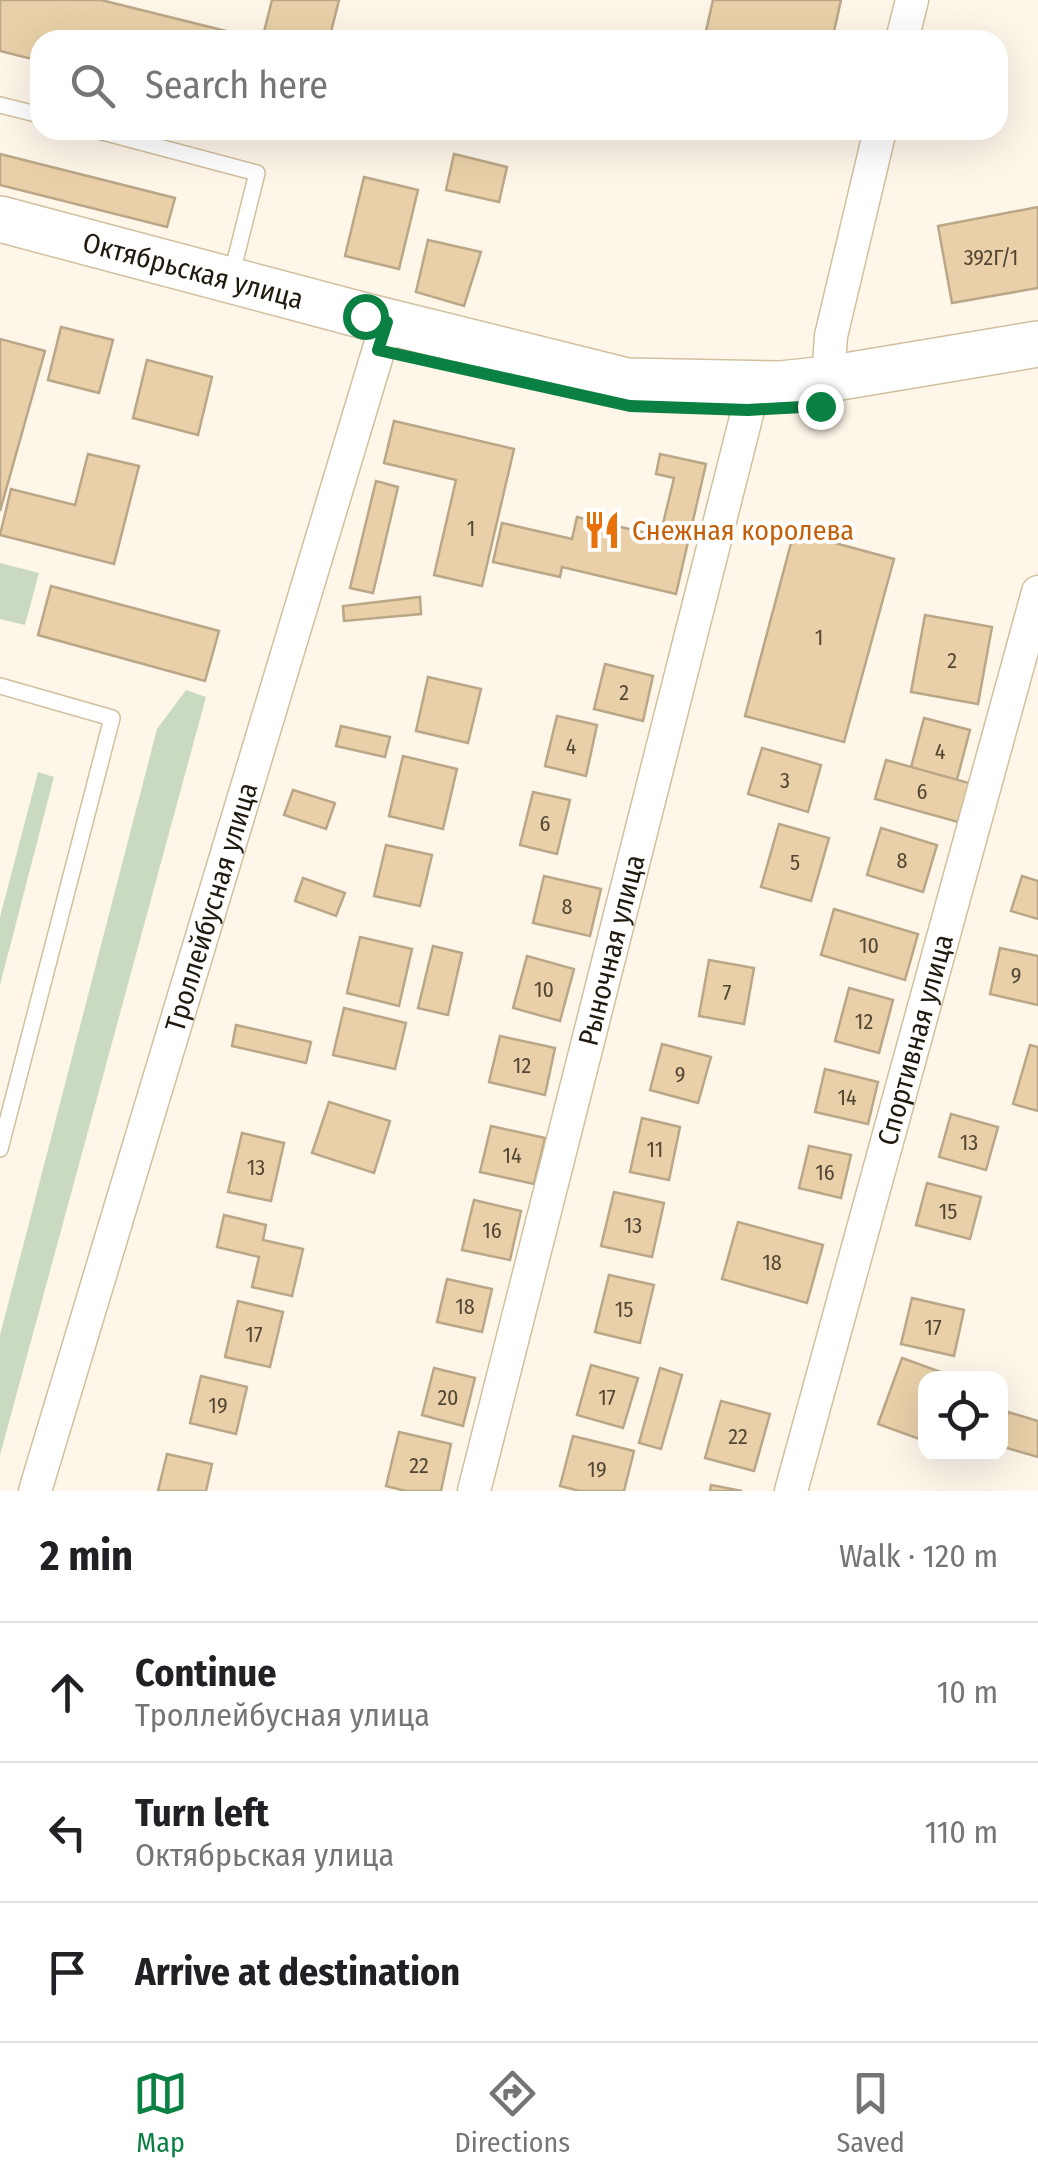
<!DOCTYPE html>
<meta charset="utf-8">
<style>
:root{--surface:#fff;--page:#f2f2f2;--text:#202124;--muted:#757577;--line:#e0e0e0;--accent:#0b8043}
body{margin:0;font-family:"Fira Sans Condensed",sans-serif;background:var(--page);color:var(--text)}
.controls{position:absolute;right:30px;bottom:30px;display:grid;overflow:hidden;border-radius:20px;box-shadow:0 10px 40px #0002}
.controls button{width:90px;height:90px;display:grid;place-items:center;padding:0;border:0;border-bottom:2px solid var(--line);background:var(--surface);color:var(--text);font:50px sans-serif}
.stop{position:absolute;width:30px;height:30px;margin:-22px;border:8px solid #0b8043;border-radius:50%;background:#fff}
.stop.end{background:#0b8043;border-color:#fff;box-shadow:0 2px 10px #0008}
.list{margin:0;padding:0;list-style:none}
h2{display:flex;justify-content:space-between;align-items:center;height:130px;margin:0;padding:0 40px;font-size:42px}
h2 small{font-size:32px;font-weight:400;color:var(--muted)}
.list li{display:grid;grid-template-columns:65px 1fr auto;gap:30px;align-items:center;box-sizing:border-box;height:140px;padding:0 40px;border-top:2px solid var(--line)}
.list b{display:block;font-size:38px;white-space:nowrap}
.list p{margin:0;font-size:32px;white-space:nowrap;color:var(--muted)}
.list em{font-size:32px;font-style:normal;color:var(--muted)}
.icon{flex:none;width:55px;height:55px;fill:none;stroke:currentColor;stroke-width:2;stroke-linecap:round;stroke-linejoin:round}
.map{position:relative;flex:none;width:1038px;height:1491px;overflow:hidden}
.search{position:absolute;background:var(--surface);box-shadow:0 10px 40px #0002;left:30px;right:30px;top:30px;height:110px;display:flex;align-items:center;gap:25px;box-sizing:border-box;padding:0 35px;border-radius:30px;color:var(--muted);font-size:38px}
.sheet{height:550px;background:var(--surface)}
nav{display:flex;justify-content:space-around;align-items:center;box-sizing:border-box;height:140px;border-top:2px solid var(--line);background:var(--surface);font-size:28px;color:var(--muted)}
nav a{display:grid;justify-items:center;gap:5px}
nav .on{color:var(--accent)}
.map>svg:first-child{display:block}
</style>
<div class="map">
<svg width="1038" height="1491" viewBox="0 0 1038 1491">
<rect width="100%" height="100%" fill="#fef6e9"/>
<g fill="#cadac1">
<path d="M0,563L39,573L25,625L0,619Z"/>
<path d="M186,690L206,697L0,1455V1335L157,729Z"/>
<path d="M38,772L54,777L0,985V917Z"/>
</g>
<g fill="#e9d0a8" stroke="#baa787" stroke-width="2.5">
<path d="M0,0H101L242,35L241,40H40V61L0,51Z"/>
<path d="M272,0H339L329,40H262Z"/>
<path d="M713,0H841L832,40H704Z"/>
<path d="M0,154L175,198L167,227L0,185Z"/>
<path d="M454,154L507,167L499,202L446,190Z"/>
<path d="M364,177L418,190L399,269L345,256Z"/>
<path d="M1038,207V288L952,303L938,226Z"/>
<path d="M428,240L481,252L464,306L416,292Z"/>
<path d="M61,327L113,340L99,393L48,380Z"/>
<path d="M0,339L45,351L0,511Z"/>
<path d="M147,360L212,377L198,435L133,418Z"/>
<path d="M394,421L514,449L482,586L434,575L456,480L384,463Z"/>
<path d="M88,454L139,466L114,564L0,535L11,489L75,505Z"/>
<path d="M660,454L706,464L676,594L562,567L560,577L493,562L502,523L572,539L577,517L660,536L674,478L656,474Z"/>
<path d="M376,481L398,487L373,593L350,588Z"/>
<path d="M794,532L894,559L844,742L745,716Z"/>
<path d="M51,586L219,631L205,681L38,635Z"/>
<path d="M420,597L421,614L344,621L343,606Z"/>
<path d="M925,615L992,627L978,704L911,692Z"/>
<path d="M605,664L653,676L643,721L594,709Z"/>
<path d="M428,677L481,689L468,743L416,731Z"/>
<path d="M557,716L597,725L586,776L545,766Z"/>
<path d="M924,718L970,730L956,783L910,771Z"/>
<path d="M341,726L390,737L385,757L336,746Z"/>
<path d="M762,748L821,765L808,812L748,794Z"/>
<path d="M403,756L457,769L443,829L389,816Z"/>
<path d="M886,760L969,783L958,822L875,799Z"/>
<path d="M293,790L335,803L326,829L284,815Z"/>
<path d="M533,792L570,800L557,854L520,845Z"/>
<path d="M779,824L829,838L811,901L761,887Z"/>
<path d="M881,828L937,845L923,892L867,875Z"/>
<path d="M386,845L432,855L420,906L374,896Z"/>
<path d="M544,876L601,889L590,936L533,923Z"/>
<path d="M1022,876L1038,881V919L1011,911Z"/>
<path d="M303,878L345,893L336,916L295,901Z"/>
<path d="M834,909L918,934L905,980L821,955Z"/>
<path d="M360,937L412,949L399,1006L347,993Z"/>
<path d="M433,946L462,953L448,1015L418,1008Z"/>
<path d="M1000,948L1038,956V1005L990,994Z"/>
<path d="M527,956L574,969L560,1021L513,1008Z"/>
<path d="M709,960L754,968L744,1024L699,1016Z"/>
<path d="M849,988L893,1000L879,1053L835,1041Z"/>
<path d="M344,1008L406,1023L395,1069L333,1055Z"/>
<path d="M236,1025L311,1042L306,1063L232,1046Z"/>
<path d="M500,1036L555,1048L545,1095L489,1082Z"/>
<path d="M662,1044L711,1057L698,1103L650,1090Z"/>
<path d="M1030,1045L1038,1047V1111L1013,1104Z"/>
<path d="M825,1069L878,1082L868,1124L815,1112Z"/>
<path d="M329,1102L390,1121L374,1173L312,1153Z"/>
<path d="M951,1114L998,1127L986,1170L939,1157Z"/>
<path d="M642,1118L680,1127L669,1180L630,1172Z"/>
<path d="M491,1126L545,1138L534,1184L480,1172Z"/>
<path d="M242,1133L284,1143L271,1201L228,1192Z"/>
<path d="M809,1146L851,1155L841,1198L799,1188Z"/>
<path d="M927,1183L981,1197L970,1239L916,1225Z"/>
<path d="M614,1192L664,1203L652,1257L601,1246Z"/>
<path d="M474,1200L521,1211L510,1260L462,1250Z"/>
<path d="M224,1215L266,1225L263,1240L303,1249L292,1296L252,1287L259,1257L217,1247Z"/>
<path d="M738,1222L823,1245L807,1303L722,1279Z"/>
<path d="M609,1275L654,1285L640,1343L595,1332Z"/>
<path d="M447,1279L492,1289L482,1332L437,1322Z"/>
<path d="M912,1298L964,1310L954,1356L901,1344Z"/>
<path d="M238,1301L283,1312L270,1367L225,1357Z"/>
<path d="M902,1358L949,1375L948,1378H926L925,1441L878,1424Z"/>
<path d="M591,1365L638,1378L623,1428L577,1415Z"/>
<path d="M434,1368L475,1378L463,1426L422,1415Z"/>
<path d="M660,1368L682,1375L661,1449L639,1443Z"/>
<path d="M201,1376L247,1387L236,1434L190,1423Z"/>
<path d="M721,1401L770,1414L754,1471L705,1458Z"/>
<path d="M1008,1412L1038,1421V1457L1000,1446V1436Z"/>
<path d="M399,1432L451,1444L441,1491H406L386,1486Z"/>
<path d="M573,1436L634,1451L624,1491H580L560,1486Z"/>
<path d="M167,1454L212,1464L206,1491H158Z"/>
<path d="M711,1485L742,1491H710Z"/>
</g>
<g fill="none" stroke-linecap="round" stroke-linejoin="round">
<g stroke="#d2bf9e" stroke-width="18">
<g id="service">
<path d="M0,105L40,115"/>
<path d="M95,130L257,173L231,277"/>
<path d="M0,686L112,718L0,1149"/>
</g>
</g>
<g stroke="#d2bf9e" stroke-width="35">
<g id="minor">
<path d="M902,40L912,0"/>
<path d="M828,379L831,336L880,130"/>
<path id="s1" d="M35,1491L387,322"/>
<path id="s2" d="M474,1491L748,410"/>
<path id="s3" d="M791,1491L1038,592"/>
</g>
</g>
<g stroke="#d2bf9e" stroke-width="48">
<g id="secondary">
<path id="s4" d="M0,219L365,316L627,381L780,384L828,379L1038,344"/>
</g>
</g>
<use href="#service" stroke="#fff" stroke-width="15"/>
<use href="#minor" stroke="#fff" stroke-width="32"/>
<use href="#secondary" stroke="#fff" stroke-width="45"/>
</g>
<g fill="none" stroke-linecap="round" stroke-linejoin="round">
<path stroke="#0b8043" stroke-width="12" d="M365,316L387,322L378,350L630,406L748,410L820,406"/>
</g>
<defs>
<g id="restaurant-bare" transform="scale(3)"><path d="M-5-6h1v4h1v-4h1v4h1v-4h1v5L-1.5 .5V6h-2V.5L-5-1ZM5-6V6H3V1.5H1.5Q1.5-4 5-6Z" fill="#e8710a" stroke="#fff" stroke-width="2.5" paint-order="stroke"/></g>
</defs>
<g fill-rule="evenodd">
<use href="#restaurant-bare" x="602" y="530"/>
</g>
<g text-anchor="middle" stroke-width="8" stroke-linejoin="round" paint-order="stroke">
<g font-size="22" fill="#524734">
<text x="991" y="265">392Г/1</text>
<text x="471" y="536">1</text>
<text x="819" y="645">1</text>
<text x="952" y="668">2</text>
<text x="624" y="700">2</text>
<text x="571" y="754">4</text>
<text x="940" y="759">4</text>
<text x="785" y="788">3</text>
<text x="922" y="799">6</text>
<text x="545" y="831">6</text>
<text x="902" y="868">8</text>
<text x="795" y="870">5</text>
<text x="567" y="914">8</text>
<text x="869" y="953">10</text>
<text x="1016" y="983">9</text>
<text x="544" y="997">10</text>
<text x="727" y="1000">7</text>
<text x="864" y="1029">12</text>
<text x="522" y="1073">12</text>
<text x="680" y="1082">9</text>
<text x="847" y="1105">14</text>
<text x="969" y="1150">13</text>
<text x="655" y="1157">11</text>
<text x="512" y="1163">14</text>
<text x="256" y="1175">13</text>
<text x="825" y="1180">16</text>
<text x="948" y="1219">15</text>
<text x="633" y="1233">13</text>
<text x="492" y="1238">16</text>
<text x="772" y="1270">18</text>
<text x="465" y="1314">18</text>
<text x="624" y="1317">15</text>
<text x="933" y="1335">17</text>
<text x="254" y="1342">17</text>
<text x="448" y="1405">20</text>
<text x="607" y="1405">17</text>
<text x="218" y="1413">19</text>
<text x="738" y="1444">22</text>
<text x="419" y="1473">22</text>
<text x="597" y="1477">19</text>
</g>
<g font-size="28" fill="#20190d" stroke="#fff">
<text dy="10" stroke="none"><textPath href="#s4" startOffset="200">Октябрьская улица</textPath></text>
<text dy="10" stroke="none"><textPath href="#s1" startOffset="610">Троллейбусная улица</textPath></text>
<text dy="10" stroke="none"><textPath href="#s2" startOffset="558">Рыночная улица</textPath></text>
<text dy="10" stroke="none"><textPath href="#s3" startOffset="468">Спортивная улица</textPath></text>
</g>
<g font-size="28" fill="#c56008" stroke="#fff" text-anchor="start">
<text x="632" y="540">Снежная королева</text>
</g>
</g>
</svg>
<div class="controls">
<button><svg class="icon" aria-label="locate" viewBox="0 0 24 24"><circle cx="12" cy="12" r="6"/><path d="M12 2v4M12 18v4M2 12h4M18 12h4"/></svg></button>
</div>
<div class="stop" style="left:365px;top:316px"></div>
<div class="stop end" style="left:820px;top:406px"></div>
<div class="search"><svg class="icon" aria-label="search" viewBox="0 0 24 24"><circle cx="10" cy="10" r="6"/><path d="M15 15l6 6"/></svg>Search here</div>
</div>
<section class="sheet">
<h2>2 min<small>Walk · 120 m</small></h2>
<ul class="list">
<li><svg class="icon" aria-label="ahead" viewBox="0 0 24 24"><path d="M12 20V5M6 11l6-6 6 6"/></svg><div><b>Continue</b><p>Троллейбусная улица</p></div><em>10 m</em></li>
<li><svg class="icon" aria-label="left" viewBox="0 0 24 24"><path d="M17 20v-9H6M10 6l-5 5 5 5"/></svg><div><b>Turn left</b><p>Октябрьская улица</p></div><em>110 m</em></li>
<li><svg class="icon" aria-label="arrive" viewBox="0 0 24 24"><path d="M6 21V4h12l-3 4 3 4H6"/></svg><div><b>Arrive at destination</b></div></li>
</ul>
</section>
<nav>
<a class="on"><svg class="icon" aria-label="map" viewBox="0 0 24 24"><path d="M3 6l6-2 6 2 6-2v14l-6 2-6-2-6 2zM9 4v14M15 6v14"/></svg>Map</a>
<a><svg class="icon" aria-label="directions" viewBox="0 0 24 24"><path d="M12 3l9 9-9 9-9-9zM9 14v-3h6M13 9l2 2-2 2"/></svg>Directions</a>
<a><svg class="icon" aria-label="saved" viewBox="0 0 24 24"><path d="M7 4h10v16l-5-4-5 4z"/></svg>Saved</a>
</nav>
